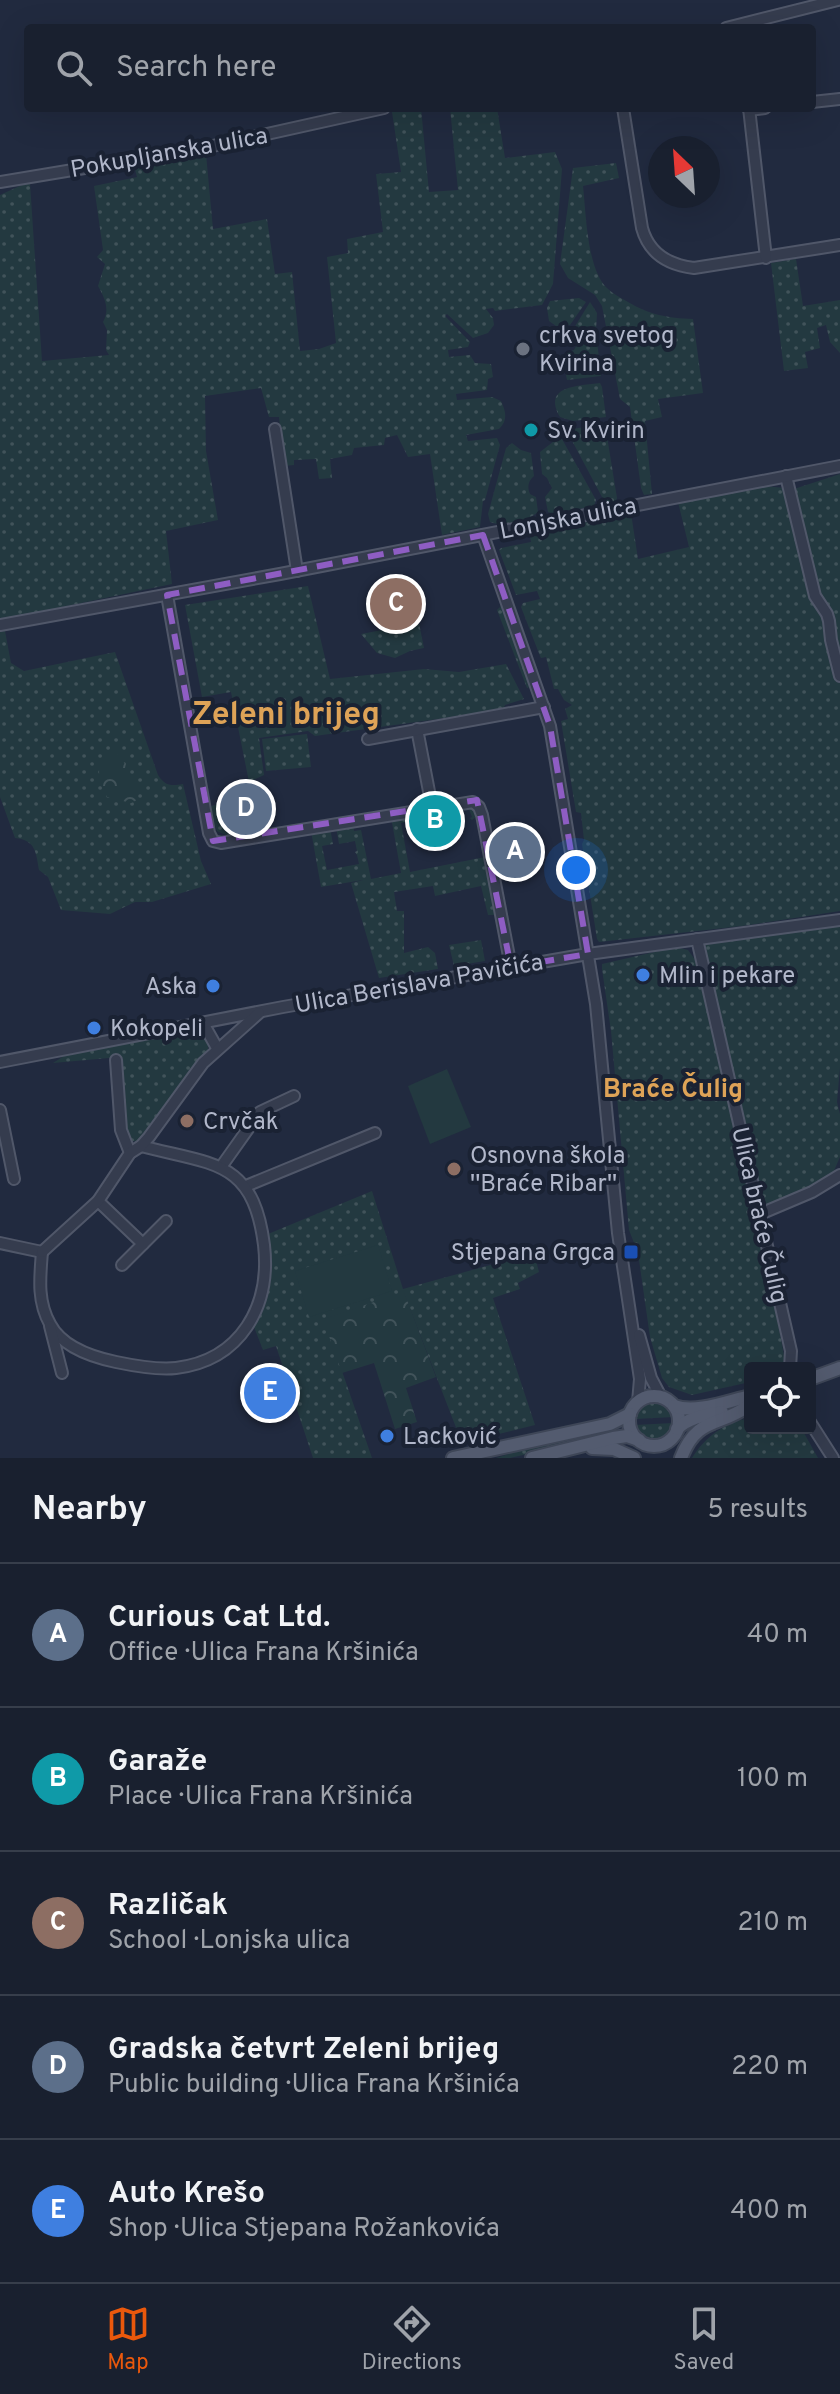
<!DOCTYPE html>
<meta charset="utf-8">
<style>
:root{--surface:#19202f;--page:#262d3b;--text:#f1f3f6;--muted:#9fa3aa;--line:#373e4b;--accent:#ea580c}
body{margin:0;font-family:Overpass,sans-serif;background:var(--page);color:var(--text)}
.controls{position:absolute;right:24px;bottom:24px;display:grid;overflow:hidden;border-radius:8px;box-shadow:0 8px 32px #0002}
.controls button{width:72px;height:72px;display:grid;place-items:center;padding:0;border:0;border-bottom:2px solid var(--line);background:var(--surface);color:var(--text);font:40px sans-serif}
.compass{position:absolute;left:648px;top:136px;width:72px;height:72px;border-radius:50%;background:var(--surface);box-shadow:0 8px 32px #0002;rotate:335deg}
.you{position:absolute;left:576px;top:870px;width:28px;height:28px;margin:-20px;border:6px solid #fff;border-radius:50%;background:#1a73e8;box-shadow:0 0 0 12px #1a73e833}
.badge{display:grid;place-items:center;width:52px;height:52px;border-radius:50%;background:var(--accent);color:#fff;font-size:26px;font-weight:700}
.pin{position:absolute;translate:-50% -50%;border:4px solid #fff;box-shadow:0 2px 8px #0006}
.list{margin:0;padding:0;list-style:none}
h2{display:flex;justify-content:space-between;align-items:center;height:104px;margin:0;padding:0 32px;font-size:34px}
h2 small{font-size:26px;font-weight:400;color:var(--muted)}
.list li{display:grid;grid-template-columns:52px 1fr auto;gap:24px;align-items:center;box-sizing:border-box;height:144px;padding:0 32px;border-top:2px solid var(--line)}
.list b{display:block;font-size:30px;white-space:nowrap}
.list p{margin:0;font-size:26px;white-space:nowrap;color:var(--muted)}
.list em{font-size:26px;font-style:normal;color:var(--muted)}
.icon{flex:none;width:44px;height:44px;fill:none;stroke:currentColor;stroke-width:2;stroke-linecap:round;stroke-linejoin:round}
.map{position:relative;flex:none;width:840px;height:1458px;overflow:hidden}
.search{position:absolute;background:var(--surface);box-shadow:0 8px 32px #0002;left:24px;right:24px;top:24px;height:88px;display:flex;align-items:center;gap:20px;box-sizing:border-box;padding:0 28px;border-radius:8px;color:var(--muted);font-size:30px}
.sheet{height:824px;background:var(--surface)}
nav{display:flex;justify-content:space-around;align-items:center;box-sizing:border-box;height:112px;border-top:2px solid var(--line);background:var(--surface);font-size:22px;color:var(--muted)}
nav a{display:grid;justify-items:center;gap:4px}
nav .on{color:var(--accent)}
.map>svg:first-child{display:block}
</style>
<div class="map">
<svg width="840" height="1458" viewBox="0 0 840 1458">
<defs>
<pattern id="grass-dots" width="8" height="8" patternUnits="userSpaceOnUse" patternTransform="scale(2)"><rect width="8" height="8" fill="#233940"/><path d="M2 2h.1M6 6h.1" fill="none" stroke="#41535a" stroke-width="1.8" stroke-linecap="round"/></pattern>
<pattern id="forest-crowns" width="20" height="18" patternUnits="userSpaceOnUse" patternTransform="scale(2)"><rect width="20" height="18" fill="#233940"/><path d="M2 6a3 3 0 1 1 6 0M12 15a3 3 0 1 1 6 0" fill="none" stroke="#41535a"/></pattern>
</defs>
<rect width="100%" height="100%" fill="#212a3f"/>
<g fill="url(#grass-dots)">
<path d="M413,108H421L429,192L458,190L450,108H497L505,158L555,152L562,169L553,284L542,305L495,311L493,308L486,309L493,318L494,325L488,333L473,338L447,314L445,316L470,342L468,347L448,350L449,357L470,355L475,363L491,364L493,377L488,379L487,390L456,394L457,400L492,397L501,401C506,412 508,420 499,429L466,435L468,441L497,438L500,445L485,500L483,501L480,527L442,535L430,454L408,457L397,435L385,438L384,445L354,448L352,455L330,459L332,478L319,479L316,459L294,460V465L284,466L279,417H269L261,388L205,396L206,451L218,520L166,531L172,584L0,620V195L24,184H30L42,361L109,355L106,350L107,330L103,322C110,310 105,298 98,286L105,264L97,257L103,250L94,186L137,177L134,166L206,154L213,229L267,219L275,274L292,272L300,351L319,349L336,343L327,257L348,253L347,239L383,232L376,174L401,172L392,112Z"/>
<path d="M616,163L619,178L583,186C586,212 587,270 607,288C613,294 621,298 628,302C650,315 667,318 693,319L703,393L658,399L662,417L645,421L652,494L644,495L641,488L630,407L620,399L602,306L595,295L568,278L560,264L573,168Z"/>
<path d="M796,259L803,306L840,300V353L830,342L826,325L817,328L820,348L805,352L808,368L784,371L771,263Z"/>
<path d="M579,298L586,302L570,325L556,326L549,321L547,308L550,301Z"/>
<path d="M590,302L597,313L596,331L577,335L574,328Z"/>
<path d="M595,339L597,341L601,376L567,380L565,370H560L559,356L574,350L579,341Z"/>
<path d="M600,383L602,387L606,417L573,421L560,417C542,385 579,386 600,383Z"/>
<path d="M605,424L617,498L616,501L609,504L602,497L569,435L572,429Z"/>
<path d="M558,438L562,439L596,500L594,506L553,514L548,512L545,497L552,488L547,478L542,474L540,452Z"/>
<path d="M512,443L521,450L531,453L534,476C528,481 527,487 530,494L536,497L538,512C528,521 502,527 490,522L488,514L506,448Z"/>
<path d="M840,474V911L742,926L599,942L597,939L582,844L584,840L581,813L576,812L561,721L568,719L565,709L572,705L564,700L558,689H554L546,657L541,658L540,656L521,607L523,603L540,599L537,591L516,595L499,550L501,548L531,542L529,532L631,513L638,559L689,547L678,502L765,486L794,489Z"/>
<path d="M308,586L330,679L424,669L459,672L506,664L524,699L505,705L503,710L315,736L308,731L259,738L264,775L249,782L231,692L202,697L185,605Z"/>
<path d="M501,606L531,687L527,688L497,610Z"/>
<path d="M419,623L424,648L410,651L395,658L377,653L361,634Z"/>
<path d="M5,631L11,663L24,671L115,652L158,775C165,786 171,786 183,784L201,861L211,884L152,902H135L110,914L61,910L48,877L39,870C36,853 36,840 15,838L0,797V632Z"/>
<path d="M307,734L311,767L266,771L262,739Z"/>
<path d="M221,803L240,822L242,834L226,835L217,831L209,807Z"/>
<path d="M473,806L478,815L472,820L470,818L472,817L469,809L401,823L410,872L485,857L496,915H488L481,886L435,896L433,886L394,892L397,911H404V953L428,947L435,953L438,969L379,978L351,883L363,880L321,887L311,831L330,828L333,844L322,846L327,870L359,864L357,855L355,852L357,851L355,841L339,844L336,827L353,823L354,831L361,830L371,879L401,873L391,817Z"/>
<path d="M840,925V1067L837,1102L840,1114V1157L833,1173L810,1188L766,1207L761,1200L704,948L706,944L715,940Z"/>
<path d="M481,940L485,961L454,966L449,945Z"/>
<path d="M676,947L688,950L696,961L774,1300L784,1356L783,1368H750V1382L692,1395L669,1387L662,1378L650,1337L638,1253L629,1230L611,1031L602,969V964Z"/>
<path d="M193,1031C204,1030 209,1039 208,1050L143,1139L137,1142L129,1140L123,1127L120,1057L53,1063L64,1056Z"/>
<path d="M372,1191L403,1289L534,1253L539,1272L518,1283L520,1289L493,1298L535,1425L462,1443L404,1293L324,1319L372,1458H313L276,1346L263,1350L254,1327C270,1296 272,1268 268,1234Z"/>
<path d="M657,1402L668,1407L674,1417L635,1419C639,1408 645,1403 657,1402Z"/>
<path d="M750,1418V1428H809L804,1433L818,1458H692C705,1437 725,1422 750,1418Z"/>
<path d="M673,1423C669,1438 658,1443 644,1438L635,1425Z"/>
<path d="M605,1429L606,1436L510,1458H496L539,1444Z"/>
</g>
<g fill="url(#forest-crowns)">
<path d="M116,753L121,757L139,791L137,800L131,803L107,797C100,782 96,773 102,758Z"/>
<path d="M404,1292L436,1377L406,1388L417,1422L395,1429L374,1363L342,1373L323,1319Z"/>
</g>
<g fill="#233940">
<path d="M447,1069L471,1127L430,1144L408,1086Z"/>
<path d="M378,1245L392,1291L309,1317L295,1271Z"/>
</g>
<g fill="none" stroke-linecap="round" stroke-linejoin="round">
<g stroke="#505769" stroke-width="14">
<g id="minor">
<path d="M726,28L838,0"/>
<path d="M812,102L840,99"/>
<path d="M623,108L642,228C649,254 669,265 694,268L840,245"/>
<path d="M749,108L766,258"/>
<path d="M749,110L765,108"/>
<path d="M0,182L199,149L384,108"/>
<path d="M275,429L297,571"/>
<path d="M786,476L815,596L827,614L829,621L831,640L840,676"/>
<path d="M483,535L550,726L596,1004L618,1233L640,1379L638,1402"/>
<path d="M167,595L209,833L213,841L221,843L473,802L479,807L482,815L511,967"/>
<path d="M0,625L280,574L840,466"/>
<path d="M417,729L432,807"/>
<path d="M368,739L544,707"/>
<path d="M697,939L791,1351L790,1368"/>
<path d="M203,1023L217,1048"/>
<path d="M116,1060L121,1130L130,1153"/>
<path d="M0,1062L283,1007L588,954L840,920"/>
<path d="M0,1110L14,1179"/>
<path d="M221,1167L260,1112L294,1096"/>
<path d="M246,1186L375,1133"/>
<path d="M98,1201L143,1244"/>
<path d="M760,1214L812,1192L840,1175"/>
<path d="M0,1243L42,1252"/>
<path d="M42,1252C40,1277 37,1301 50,1324C62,1347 92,1357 116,1362C135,1366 157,1370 176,1368C241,1360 271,1306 264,1245C253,1159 213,1165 141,1146"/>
<path d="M42,1252L98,1201L130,1153L141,1146L149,1137L203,1063L259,1013"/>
<path d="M122,1265L166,1221"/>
<path d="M50,1326L62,1373"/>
<path d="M639,1335L651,1378L661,1397"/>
<path d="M810,1422L833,1458"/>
</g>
</g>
<g stroke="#3e4657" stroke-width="16">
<g id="major">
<path d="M810,1379L840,1368"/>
<circle cx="654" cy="1421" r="25"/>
<path d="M674,1406C696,1414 728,1401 750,1396"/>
<path d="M677,1429C689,1417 706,1415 722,1412"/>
<path d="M592,1448L614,1449L634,1458"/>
<path d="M453,1458L610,1424L630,1414"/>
<path d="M532,1458L613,1438L627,1436L639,1440"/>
<path d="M681,1458C697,1416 720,1427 748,1406"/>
</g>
</g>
<use href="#minor" stroke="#353c4e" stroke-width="10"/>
<use href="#major" stroke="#535b6f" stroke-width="12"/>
</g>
<path fill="none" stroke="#8e5dc3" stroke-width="6" stroke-dasharray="16 10" stroke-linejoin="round" d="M483,535L550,726L588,954L511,967L477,800L213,841L167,595Z"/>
<circle fill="#6b7280" stroke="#1a2233" stroke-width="3" cx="523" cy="349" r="8"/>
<circle fill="#0f9aa8" stroke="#1a2233" stroke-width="3" cx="531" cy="430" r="8"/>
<g fill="#3f7fe0" stroke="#1a2233" stroke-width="3">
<circle cx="643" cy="975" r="8"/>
<circle cx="213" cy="986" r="8"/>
<circle cx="94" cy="1028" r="8"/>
<circle cx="387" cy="1436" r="8"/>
</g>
<g fill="#8d6e63" stroke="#1a2233" stroke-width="3">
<circle cx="187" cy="1121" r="8"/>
<circle cx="454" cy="1169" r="8"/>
</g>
<rect fill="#1a4fb4" stroke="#1a2233" stroke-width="3" x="623" y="1244" width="16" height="16" rx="4"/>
<g text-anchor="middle" stroke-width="8" stroke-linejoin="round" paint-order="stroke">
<g font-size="24" fill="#b1b7ca" stroke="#1a2233">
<text transform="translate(169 152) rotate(-10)" y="8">Pokupljanska ulica</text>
<text transform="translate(568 518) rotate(-11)" y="8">Lonjska ulica</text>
<text transform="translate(419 983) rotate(-10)" y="8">Ulica Berislava Pavičića</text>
<text transform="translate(760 1215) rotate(77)" y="8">Ulica braće Čulig</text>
</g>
<g font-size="24" fill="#b1b7ca" stroke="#1a2233" text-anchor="start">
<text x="539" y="343">crkva svetog<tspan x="539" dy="28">Kvirina</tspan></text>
<text x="547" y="438">Sv. Kvirin</text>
<text x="659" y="983">Mlin i pekare</text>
<text x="197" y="994" text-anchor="end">Aska</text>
<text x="110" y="1036">Kokopeli</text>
<text x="203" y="1129">Crvčak</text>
<text x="470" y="1163">Osnovna škola<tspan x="470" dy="28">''Braće Ribar''</tspan></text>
<text x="615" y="1260" text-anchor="end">Stjepana Grgca</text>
<text x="403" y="1444">Lacković</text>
</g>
<g font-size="26" font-weight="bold" fill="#dea357" stroke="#1a2233">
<text x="673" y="1097">Braće Čulig</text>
</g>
<g font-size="32" font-weight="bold" fill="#dea357" stroke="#1a2233">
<text x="286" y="724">Zeleni brijeg</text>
</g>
</g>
</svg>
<div class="controls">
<button><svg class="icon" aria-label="locate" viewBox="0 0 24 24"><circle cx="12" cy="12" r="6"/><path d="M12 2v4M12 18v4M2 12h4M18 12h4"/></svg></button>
</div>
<svg class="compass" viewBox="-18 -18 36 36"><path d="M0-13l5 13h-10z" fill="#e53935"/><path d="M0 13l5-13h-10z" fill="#9fa3aa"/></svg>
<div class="you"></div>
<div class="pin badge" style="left:515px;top:852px;background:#5c6f8a">A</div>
<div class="pin badge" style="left:435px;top:821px;background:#0f9aa8">B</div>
<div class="pin badge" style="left:396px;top:604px;background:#8d6e63">C</div>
<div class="pin badge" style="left:246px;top:809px;background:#5c6f8a">D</div>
<div class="pin badge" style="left:270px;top:1393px;background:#3f7fe0">E</div>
<div class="search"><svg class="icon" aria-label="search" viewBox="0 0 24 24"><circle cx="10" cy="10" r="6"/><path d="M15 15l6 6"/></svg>Search here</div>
</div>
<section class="sheet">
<h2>Nearby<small>5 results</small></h2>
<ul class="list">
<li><span class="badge" style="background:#5c6f8a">A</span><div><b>Curious Cat Ltd.</b><p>Office · Ulica Frana Kršinića</p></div><em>40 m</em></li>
<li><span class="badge" style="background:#0f9aa8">B</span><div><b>Garaže</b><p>Place · Ulica Frana Kršinića</p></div><em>100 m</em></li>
<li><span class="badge" style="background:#8d6e63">C</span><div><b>Različak</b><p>School · Lonjska ulica</p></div><em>210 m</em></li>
<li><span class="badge" style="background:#5c6f8a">D</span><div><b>Gradska četvrt Zeleni brijeg</b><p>Public building · Ulica Frana Kršinića</p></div><em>220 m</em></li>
<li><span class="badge" style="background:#3f7fe0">E</span><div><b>Auto Krešo</b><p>Shop · Ulica Stjepana Rožankovića</p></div><em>400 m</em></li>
</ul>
</section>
<nav>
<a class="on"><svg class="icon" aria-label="map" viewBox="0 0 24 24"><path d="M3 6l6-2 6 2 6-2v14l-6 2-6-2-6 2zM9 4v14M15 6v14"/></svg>Map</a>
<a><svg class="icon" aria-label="directions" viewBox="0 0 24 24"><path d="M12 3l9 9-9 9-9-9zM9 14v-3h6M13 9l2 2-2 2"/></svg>Directions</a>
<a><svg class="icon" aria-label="saved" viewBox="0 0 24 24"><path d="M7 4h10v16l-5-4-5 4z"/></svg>Saved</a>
</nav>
